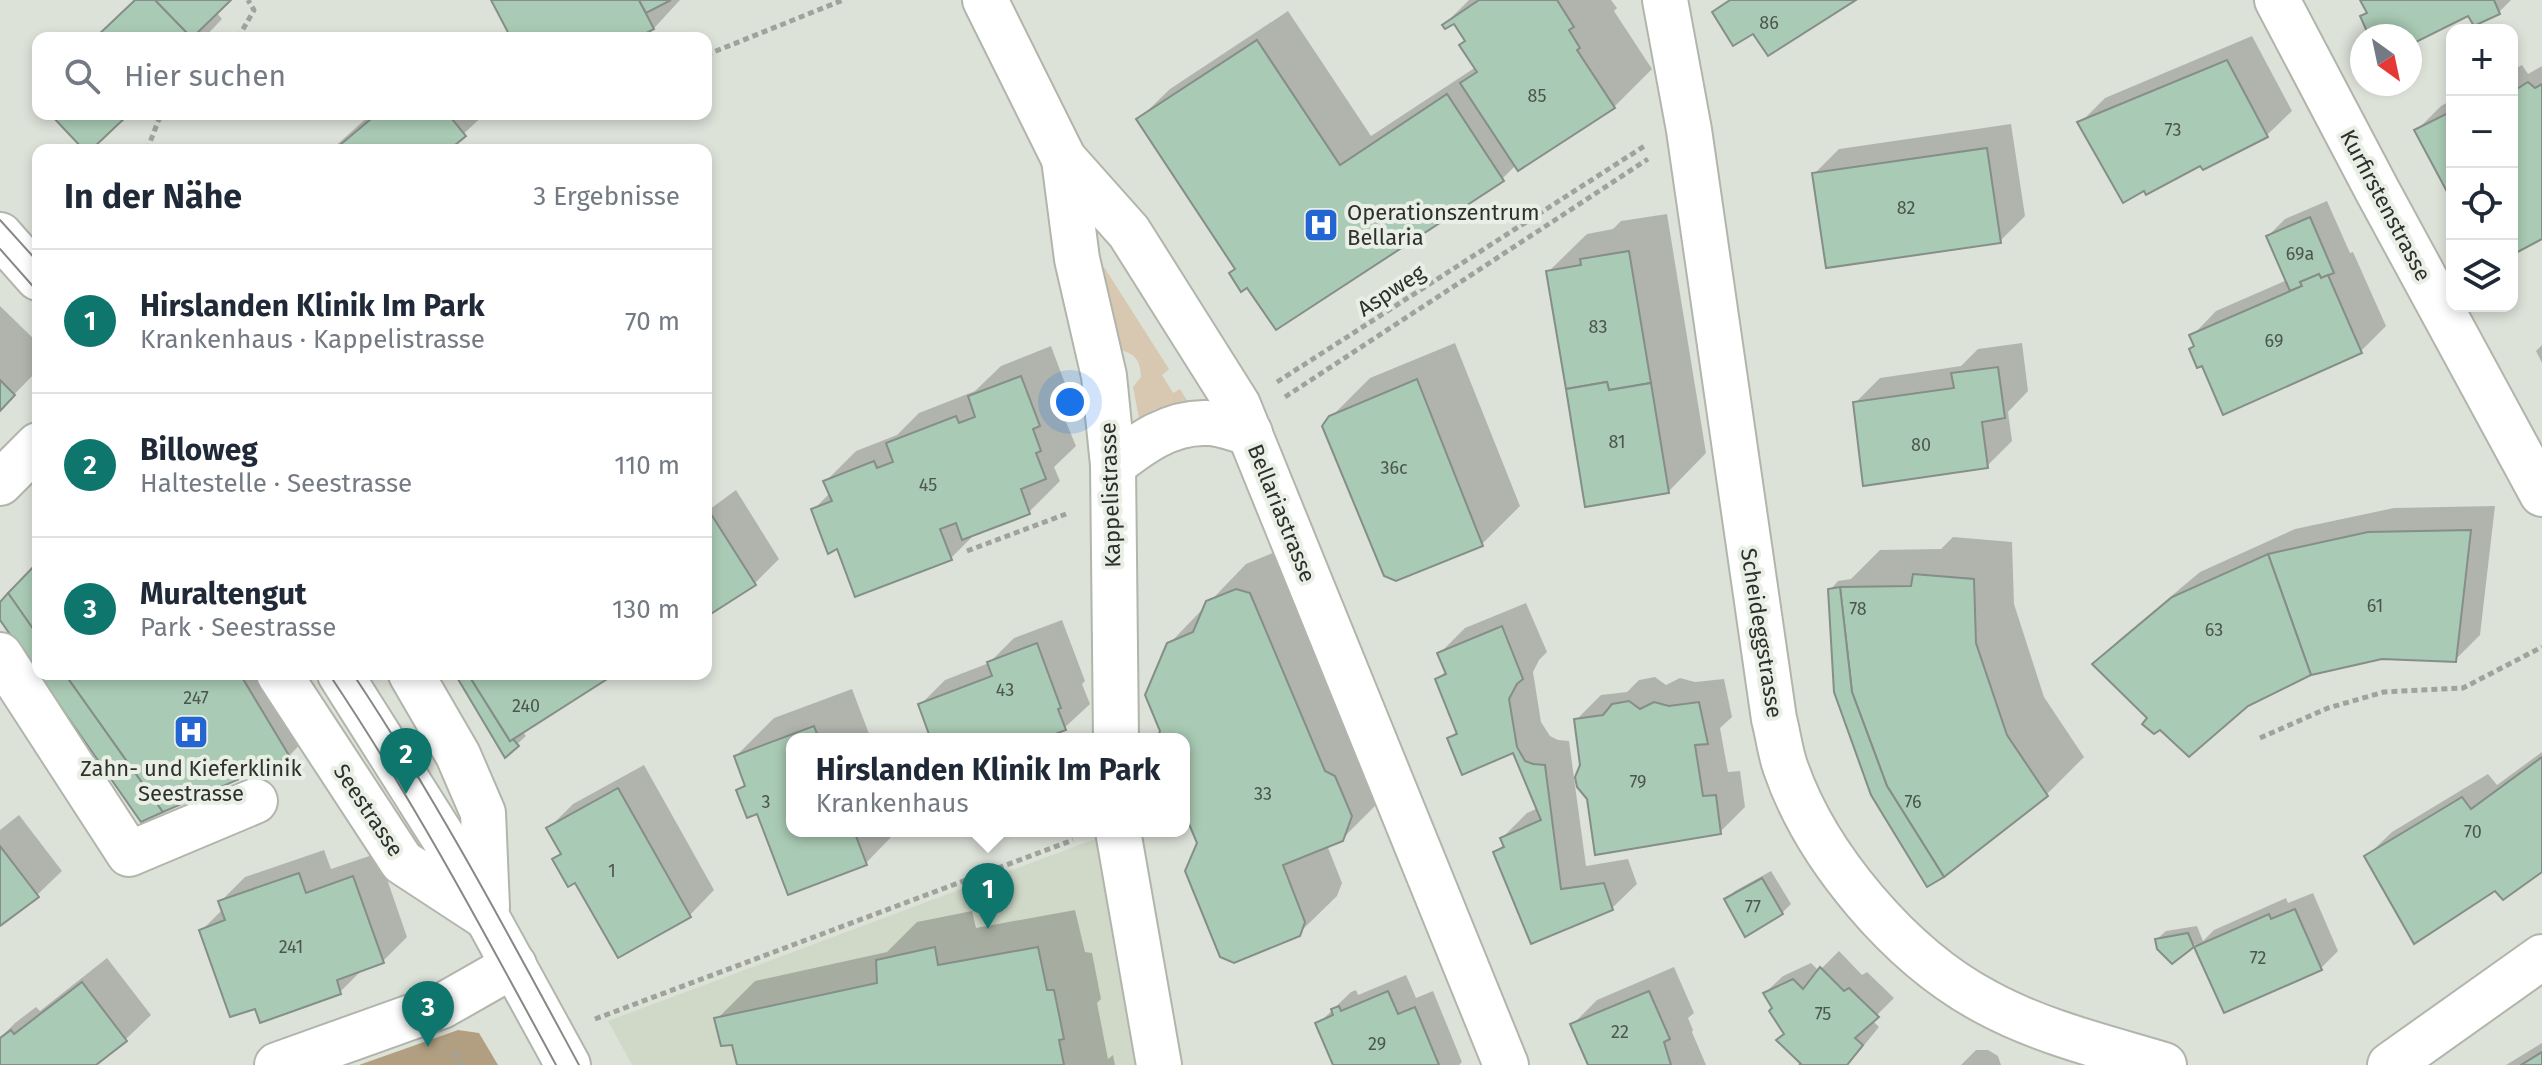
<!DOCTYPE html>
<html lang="de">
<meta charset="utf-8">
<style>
:root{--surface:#fff;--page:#f2f2f3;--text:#1f2937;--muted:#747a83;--line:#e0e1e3;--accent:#0f766e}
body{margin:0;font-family:"Fira Sans",sans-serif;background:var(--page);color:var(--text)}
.controls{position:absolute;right:24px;top:24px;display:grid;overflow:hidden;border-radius:16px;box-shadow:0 4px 12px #0003}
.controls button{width:72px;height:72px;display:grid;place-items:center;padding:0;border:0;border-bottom:2px solid var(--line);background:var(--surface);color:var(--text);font:40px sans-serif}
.compass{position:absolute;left:2350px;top:24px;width:72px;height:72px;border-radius:50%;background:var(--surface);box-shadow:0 4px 12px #0003;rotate:147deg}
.you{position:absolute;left:1070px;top:402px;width:28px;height:28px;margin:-20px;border:6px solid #fff;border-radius:50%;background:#1a73e8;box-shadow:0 0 0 12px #1a73e833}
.badge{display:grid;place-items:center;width:52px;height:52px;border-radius:50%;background:var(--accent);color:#fff;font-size:26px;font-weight:700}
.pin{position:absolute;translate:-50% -66px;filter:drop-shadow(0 2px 4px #0008)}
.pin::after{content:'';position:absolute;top:42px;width:28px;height:24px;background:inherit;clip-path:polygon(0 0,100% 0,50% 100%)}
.popup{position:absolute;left:786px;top:733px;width:404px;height:104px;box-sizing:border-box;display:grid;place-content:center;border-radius:16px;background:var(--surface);filter:drop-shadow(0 2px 6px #0005);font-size:26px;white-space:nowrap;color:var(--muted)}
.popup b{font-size:30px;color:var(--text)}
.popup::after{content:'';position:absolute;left:50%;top:100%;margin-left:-16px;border:16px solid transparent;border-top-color:var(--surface)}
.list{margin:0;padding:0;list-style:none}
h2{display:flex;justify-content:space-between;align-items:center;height:104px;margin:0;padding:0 32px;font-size:34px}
h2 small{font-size:26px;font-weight:400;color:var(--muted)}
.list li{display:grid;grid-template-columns:52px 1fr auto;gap:24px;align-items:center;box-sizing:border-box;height:144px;padding:0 32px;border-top:2px solid var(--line)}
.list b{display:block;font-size:30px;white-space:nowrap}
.list p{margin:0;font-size:26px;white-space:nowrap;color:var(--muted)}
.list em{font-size:26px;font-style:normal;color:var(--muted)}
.icon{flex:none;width:44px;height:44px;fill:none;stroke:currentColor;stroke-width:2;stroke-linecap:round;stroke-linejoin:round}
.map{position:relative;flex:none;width:2542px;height:1065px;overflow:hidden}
.search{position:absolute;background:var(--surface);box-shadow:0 4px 12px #0003;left:32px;top:32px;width:680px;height:88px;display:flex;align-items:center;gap:20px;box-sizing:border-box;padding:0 28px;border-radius:16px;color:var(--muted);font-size:30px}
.panel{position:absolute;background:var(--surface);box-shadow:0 4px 12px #0003;left:32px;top:144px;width:680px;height:536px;border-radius:16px}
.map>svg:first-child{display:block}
</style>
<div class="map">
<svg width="2542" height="1065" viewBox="0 0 2542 1065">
<rect width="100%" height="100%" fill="#dde2d9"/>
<path fill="#d0d9c8" d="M1103,836L1143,1065H632L608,1021Z"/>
<path fill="#d8c8b1" d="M1104,267L1169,369L1162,375L1173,393L1180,389L1188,402L1155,409L1139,418L1133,387L1141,377C1140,361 1137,355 1121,350L1099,268Z"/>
<path fill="#b29f81" d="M458,1030L479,1033L498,1065H359Z"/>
<g fill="#0003">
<path d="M136,0H228L216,12L222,19L204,38H97Z"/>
<path d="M493,0H680L645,38H513Z"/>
<path d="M1469,0H1611L1617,8L1614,11L1652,69L1614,107L1516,165L1502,179L1237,268L1139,119L1170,89L1288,11L1371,136L1476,67L1467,40L1454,21L1444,25Z"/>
<path d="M2362,0H2511L2499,12L2469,14L2410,43V36H2372L2362,17L2368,11Z"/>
<path d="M2252,36L2292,111L2267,135L2201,163L2080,123L2105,98Z"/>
<path d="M2522,65L2528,74L2542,66V237L2512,253V70Z"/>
<path d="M2452,100V197L2416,131L2441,106Z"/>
<path d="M371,114H485L446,150H331Z"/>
<path d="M2011,124L2025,216L2000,241L1814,174L1839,149Z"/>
<path d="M2327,201L2350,253L2353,252L2386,326L2361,351L2196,345L2192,336L2216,311L2287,280L2268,236L2285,219Z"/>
<path d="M1667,214L1706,453L1668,492L1548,272L1587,234L1613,229L1621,221Z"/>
<path d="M0,306L38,343V370L0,409Z"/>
<path d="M1455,343L1520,506L1482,544L1331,417L1370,378Z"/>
<path d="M2022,343L2028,391L2008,412L2012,441L1987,466L1855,403L1880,378L1961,366L1978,349Z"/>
<path d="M2542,345V363L2536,351Z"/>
<path d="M1051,346L1069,394L1064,400L1070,418L1066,422L1076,446L1054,467L1060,481L1029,512L977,532L951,558L838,547L813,510L830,493L826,481L856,451L897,435L919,413L975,391L1001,366Z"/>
<path d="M736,490L779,559L755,583L706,614V512Z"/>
<path d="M2495,506L2480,635L2455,660L2382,657L2311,674L2149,717L2095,664L2120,639L2200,572L2295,529L2394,508Z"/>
<path d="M1953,537L2012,542L2014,604L2044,697L2084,757L2046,795L1830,590L1838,581L1851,579L1880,550L1941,549Z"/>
<path d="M1275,552L1380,801L1341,840L1327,845L1342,883L1337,896L1298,934L1199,843L1184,807V739H1159L1162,731L1169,644L1246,564Z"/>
<path d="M1526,603L1547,652L1539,660L1533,672L1541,722L1550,736L1558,740L1569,741L1586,866L1628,859L1637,884L1612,908L1532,942L1496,853L1504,844L1502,838L1527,813L1538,808L1514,751L1449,739L1458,730L1437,680L1447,670L1440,653L1465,628Z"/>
<path d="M1062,620L1085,681L1082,684L1090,704L1061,731L1064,739H923L930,732L920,705L945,680L989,663L1014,638Z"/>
<path d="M40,674H290L319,725L289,756Z"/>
<path d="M457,674H612L522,731L526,736L505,755Z"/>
<path d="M1655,677L1666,685L1680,678L1695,682L1724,679L1732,717L1720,728L1728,772L1740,771L1745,807L1720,832L1589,798L1575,782L1582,765L1576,720L1601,695L1627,692L1639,680Z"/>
<path d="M852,689L871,739H792V831H897L866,863L789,892L759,812L739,790L746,783L736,756L774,718Z"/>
<path d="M2542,752V869L2496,889L2367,856L2392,832L2488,774L2497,785Z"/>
<path d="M644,765L714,890L690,915L576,880L555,860L562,853L548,829L573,804Z"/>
<path d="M19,815L62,871L37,895L0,924V830Z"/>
<path d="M324,850L331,869L378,853L407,937L382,962L364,968L340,992L261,1020L256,1006L201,931L223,909L220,902L245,877Z"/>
<path d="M1771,871L1791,904L1782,913L1726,900L1735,891Z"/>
<path d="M2313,893L2338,951L2321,968L2225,1011L2195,944L2172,961L2157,939L2166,931L2197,926L2203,941L2214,930L2286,898L2288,903Z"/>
<path d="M1075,910L1085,952L1092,953L1101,999L1097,1003L1108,1059L1113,1055L1115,1065H739L734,1042L717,1019L755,981L887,952L917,922L972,911L976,928Z"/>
<path d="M1839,951L1862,975L1867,972L1894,998L1872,1020L1879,1027L1848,1065H1802L1765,993L1783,976L1811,963L1819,971Z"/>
<path d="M107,958L151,1015L126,1039L93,1065H0V1038L15,1023L36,1007L40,1011Z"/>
<path d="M1674,967L1694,1013L1688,1018L1693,1030L1692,1032L1706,1065H1590L1573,1024L1597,1000Z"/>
<path d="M1406,975L1416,998L1433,991L1462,1062L1459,1065H1335L1318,1024L1351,992L1356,990L1358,995Z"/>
<path d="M2542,1043V1065H2506Z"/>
<path d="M1976,1050H1988L1998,1056L2001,1065H1961Z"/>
</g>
<g fill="#a9cab4" stroke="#858e88" stroke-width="2">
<path d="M135,0H155L192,38H95Z"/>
<path d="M155,0H231L192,38Z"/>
<path d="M491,0H639L654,29L637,38H511Z"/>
<path d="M639,0H671L646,13Z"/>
<path d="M1479,0H1557L1574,27L1569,30L1580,48L1577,50L1615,108L1518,171L1460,83L1477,72L1459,45L1465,41L1454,24L1445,29L1442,25Z"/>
<path d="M1730,0H1856L1768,56L1753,34L1733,46L1712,12Z"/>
<path d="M2360,0H2494L2500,14L2474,26L2468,16L2410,45V36H2369L2360,16L2367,13Z"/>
<path d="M1257,40L1340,165L1447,94L1504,181L1276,330L1247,288L1241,292L1229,273L1235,269L1136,119Z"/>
<path d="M2227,60L2268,137L2203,170L2200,166L2146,195L2144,191L2123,203L2077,122Z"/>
<path d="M2528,82L2535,88L2542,84V239L2512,255V92Z"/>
<path d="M2452,111V201L2414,130Z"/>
<path d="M50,114H129L91,150H84Z"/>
<path d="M369,114H448L466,136L449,150H334L372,118Z"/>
<path d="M1987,148L2001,243L1826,268L1812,173Z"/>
<path d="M2310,217L2334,273L2321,278L2319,274L2300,282L2302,286L2290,291L2266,236Z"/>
<path d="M1629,251L1651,383L1609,390L1607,382L1566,389L1546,271L1581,265L1580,259Z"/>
<path d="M2319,274L2321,278L2328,275L2362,353L2223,415L2202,366L2197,368L2189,349L2194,346L2189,335L2302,286L2300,282Z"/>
<path d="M1998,367L2005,418L1982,422L1988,468L1863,486L1853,402L1954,388L1951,373Z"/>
<path d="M1021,376L1040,426L1033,429L1041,451L1036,453L1046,479L1021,489L1030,514L962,540L956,523L940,529L952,560L855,597L837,549L828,554L811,509L832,501L823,481L874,461L877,468L893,462L886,443L956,416L959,423L975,417L968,396Z"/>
<path d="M1417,379L1483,546L1396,581L1384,576L1322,426L1329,416Z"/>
<path d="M0,380L15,395L0,411Z"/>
<path d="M1607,382L1609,390L1651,383L1669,493L1585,507L1566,389Z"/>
<path d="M711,514L756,585L706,617V517Z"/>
<path d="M2471,530L2456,662L2382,659L2311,675L2268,554L2368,532Z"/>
<path d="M2268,554L2311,675L2248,706L2189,757L2160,730L2154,734L2142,724L2147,718L2092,664L2172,597Z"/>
<path d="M38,562V636L8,593Z"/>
<path d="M1913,574L1974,579L1976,643L2007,735L2048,796L1944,877L1887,786L1852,692L1840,587L1911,586Z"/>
<path d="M1840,587L1852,692L1887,786L1944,877L1927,887L1871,795L1834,692L1828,589Z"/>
<path d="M1236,589L1250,593L1325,771L1335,776L1352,816L1343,841L1283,865L1305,922L1300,936L1234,963L1220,957L1185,871L1197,843L1184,812V739H1157L1160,731L1145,695L1167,643L1193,632L1206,601Z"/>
<path d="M8,593L38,636V674H65L163,812L141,822L0,620V602Z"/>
<path d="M1502,626L1523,679L1517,684L1509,699L1517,747L1525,761L1533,764L1545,765L1561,889L1604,883L1613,910L1531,944L1493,852L1504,847L1500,838L1541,820L1513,753L1462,775L1447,738L1457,734L1435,679L1446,674L1437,653Z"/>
<path d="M1037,643L1061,708L1058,709L1066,730L1042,739H926L930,737L918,704L992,676L987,662Z"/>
<path d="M65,674H240L290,757L163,812Z"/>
<path d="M455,674H468L510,741L513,739L519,746L505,758Z"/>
<path d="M468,674H615L510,741Z"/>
<path d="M1629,701L1640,709L1654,702L1669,706L1699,702L1708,744L1695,745L1703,796L1716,795L1721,834L1595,855L1587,799L1577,787L1575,777L1580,765L1574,719L1603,715L1612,704Z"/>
<path d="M814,726L819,739H792V831H854L867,865L788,895L757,814L747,818L736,790L745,786L734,756Z"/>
<path d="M2542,757V872L2503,900L2495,891L2414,944L2364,856L2462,797L2471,809Z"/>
<path d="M618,788L691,917L618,958L575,883L568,887L552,859L561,854L546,828Z"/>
<path d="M0,846L39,897L0,926Z"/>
<path d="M299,873L306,893L353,876L384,963L337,980L341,994L260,1023L255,1009L230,1017L199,930L225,920L218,901Z"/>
<path d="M1762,878L1783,914L1745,937L1724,899Z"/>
<path d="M2295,909L2322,970L2224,1013L2194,947L2269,914L2271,919Z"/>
<path d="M2188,933L2194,947L2172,964L2157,949L2155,939Z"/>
<path d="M935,947L938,965L1038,947L1047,990H1054L1064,1039L1059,1040L1064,1065H737L732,1045L721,1046L714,1018L877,983L876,960Z"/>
<path d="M1820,967L1844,991L1849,988L1879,1017L1855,1038L1863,1045L1847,1065H1799L1801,1064L1776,1040L1784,1034L1769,1011L1772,1008L1763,993L1793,979L1803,989Z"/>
<path d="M82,982L127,1041L96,1065H0V1038L11,1030L14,1034Z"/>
<path d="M1388,991L1398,1014L1415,1007L1439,1065H1333L1315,1023L1333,1015L1331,1009L1339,1006L1341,1011Z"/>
<path d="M1649,991L1670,1039L1664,1042L1671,1065H1588L1570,1024Z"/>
<path d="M2542,1052V1065H2521Z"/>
</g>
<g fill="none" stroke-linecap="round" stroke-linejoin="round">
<g stroke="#b1b5ac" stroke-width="48">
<g id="minor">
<path d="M985,0L1064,159L1129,232L1238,405L1506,1065"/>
<path d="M1665,0L1689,130L1774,719C1778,734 1780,751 1785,766C1816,857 1901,957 1986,1002C2041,1032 2104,1047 2164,1065"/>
<path d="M2277,0L2377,190L2542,494"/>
<path d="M1064,159L1077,259L1104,376L1113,465L1116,739"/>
<path d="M0,235L38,278"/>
<path d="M1113,465C1140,444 1170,421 1208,423C1221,423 1237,430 1250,433"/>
<path d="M0,483L38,445"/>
<path d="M0,655L129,854L255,801"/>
<path d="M279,674L402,862L483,915"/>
<path d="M340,674L443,837L568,1065"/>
<path d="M411,674L458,755L483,813L487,907"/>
<path d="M1118,831L1159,1065"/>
<path d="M277,1065L442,1006L514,965"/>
<path d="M2390,1065L2542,957"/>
</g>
</g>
<g stroke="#9fa39b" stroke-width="5" stroke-dasharray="6 4" stroke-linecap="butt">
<path d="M238,38L254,10L248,0"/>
<path d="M706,55L843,0"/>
<path d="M147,150L159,119L166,114"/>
<path d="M1277,382L1646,145"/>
<path d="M1285,397L1648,159"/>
<path d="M967,551L1066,514"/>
<path d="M2260,738L2328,708L2384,692L2463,688L2542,647"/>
<path d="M595,1019L1073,840"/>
<path d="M454,1052L461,1065"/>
</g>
<use href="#minor" stroke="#fff" stroke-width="44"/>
<g stroke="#878a84" stroke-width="2">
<path d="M0,220L38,262"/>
<path d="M0,249L38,292"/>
<path d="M329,674C413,799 484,932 556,1065"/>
<path d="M353,674C437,800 507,932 579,1065"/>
</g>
</g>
<defs>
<g id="hospital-square" transform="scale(1.8)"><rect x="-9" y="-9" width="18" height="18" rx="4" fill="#2365d1" stroke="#eaefe6"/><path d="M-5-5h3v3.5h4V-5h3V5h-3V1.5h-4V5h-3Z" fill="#fff"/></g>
</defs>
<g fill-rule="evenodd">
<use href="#hospital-square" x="1321" y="225"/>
<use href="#hospital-square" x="191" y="732"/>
</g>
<g text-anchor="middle" stroke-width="8" stroke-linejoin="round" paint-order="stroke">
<g font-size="18" fill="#4d564e">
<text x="1769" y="29">86</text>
<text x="1537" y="102">85</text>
<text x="2173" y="136">73</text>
<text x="1906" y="214">82</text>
<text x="2300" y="260">69a</text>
<text x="1598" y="333">83</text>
<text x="2274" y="347">69</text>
<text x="1617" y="448">81</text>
<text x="1921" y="451">80</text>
<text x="1394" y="474">36c</text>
<text x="928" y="491">45</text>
<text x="2375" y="612">61</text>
<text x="1858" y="615">78</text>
<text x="2214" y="636">63</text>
<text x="1005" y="696">43</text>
<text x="196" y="704">247</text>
<text x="526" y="712">240</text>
<text x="1638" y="788">79</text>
<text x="1263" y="800">33</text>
<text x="766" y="808">3</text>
<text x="1913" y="808">76</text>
<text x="2473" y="838">70</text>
<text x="612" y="877">1</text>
<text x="1753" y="913">77</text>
<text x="291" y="953">241</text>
<text x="2258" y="964">72</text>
<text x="1823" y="1020">75</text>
<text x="1620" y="1038">22</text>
<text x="1377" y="1050">29</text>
</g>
<g font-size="22" fill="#2e302c" stroke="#eaefe6">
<text transform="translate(2386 205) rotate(62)" y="8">Kurfirstenstrasse</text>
<text transform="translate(1391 290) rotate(-33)" y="8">Aspweg</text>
<text transform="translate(1110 495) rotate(-92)" y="8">Kappelistrasse</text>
<text transform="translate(1282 513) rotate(68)" y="8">Bellariastrasse</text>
<text transform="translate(1762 633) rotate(81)" y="8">Scheideggstrasse</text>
<text transform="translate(369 810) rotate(56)" y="8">Seestrasse</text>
</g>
<g font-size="22" fill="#2e302c" stroke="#eaefe6" text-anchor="start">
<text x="1347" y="220">Operationszentrum<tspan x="1347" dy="25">Bellaria</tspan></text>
<text x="191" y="776" text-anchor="middle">Zahn- und Kieferklinik<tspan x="191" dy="25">Seestrasse</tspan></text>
</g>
</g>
</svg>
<div class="controls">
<button>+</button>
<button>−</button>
<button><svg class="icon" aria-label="locate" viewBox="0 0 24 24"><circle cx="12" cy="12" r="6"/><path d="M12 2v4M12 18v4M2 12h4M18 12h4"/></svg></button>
<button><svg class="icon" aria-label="layers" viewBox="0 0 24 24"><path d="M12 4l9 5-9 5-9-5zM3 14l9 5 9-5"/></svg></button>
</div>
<svg class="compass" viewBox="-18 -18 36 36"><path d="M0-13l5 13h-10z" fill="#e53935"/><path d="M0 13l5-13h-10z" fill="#747a83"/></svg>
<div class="you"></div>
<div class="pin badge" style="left:988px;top:929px">1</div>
<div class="popup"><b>Hirslanden Klinik Im Park</b>Krankenhaus</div>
<div class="pin badge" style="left:406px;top:794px">2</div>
<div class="pin badge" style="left:428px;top:1047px">3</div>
<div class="search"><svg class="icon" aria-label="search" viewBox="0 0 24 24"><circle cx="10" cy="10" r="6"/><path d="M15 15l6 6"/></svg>Hier suchen</div>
<section class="panel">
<h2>In der Nähe<small>3 Ergebnisse</small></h2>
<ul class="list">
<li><span class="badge">1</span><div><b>Hirslanden Klinik Im Park</b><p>Krankenhaus · Kappelistrasse</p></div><em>70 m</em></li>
<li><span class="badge">2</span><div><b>Billoweg</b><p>Haltestelle · Seestrasse</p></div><em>110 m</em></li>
<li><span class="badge">3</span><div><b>Muraltengut</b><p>Park · Seestrasse</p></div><em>130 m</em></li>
</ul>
</section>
</div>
